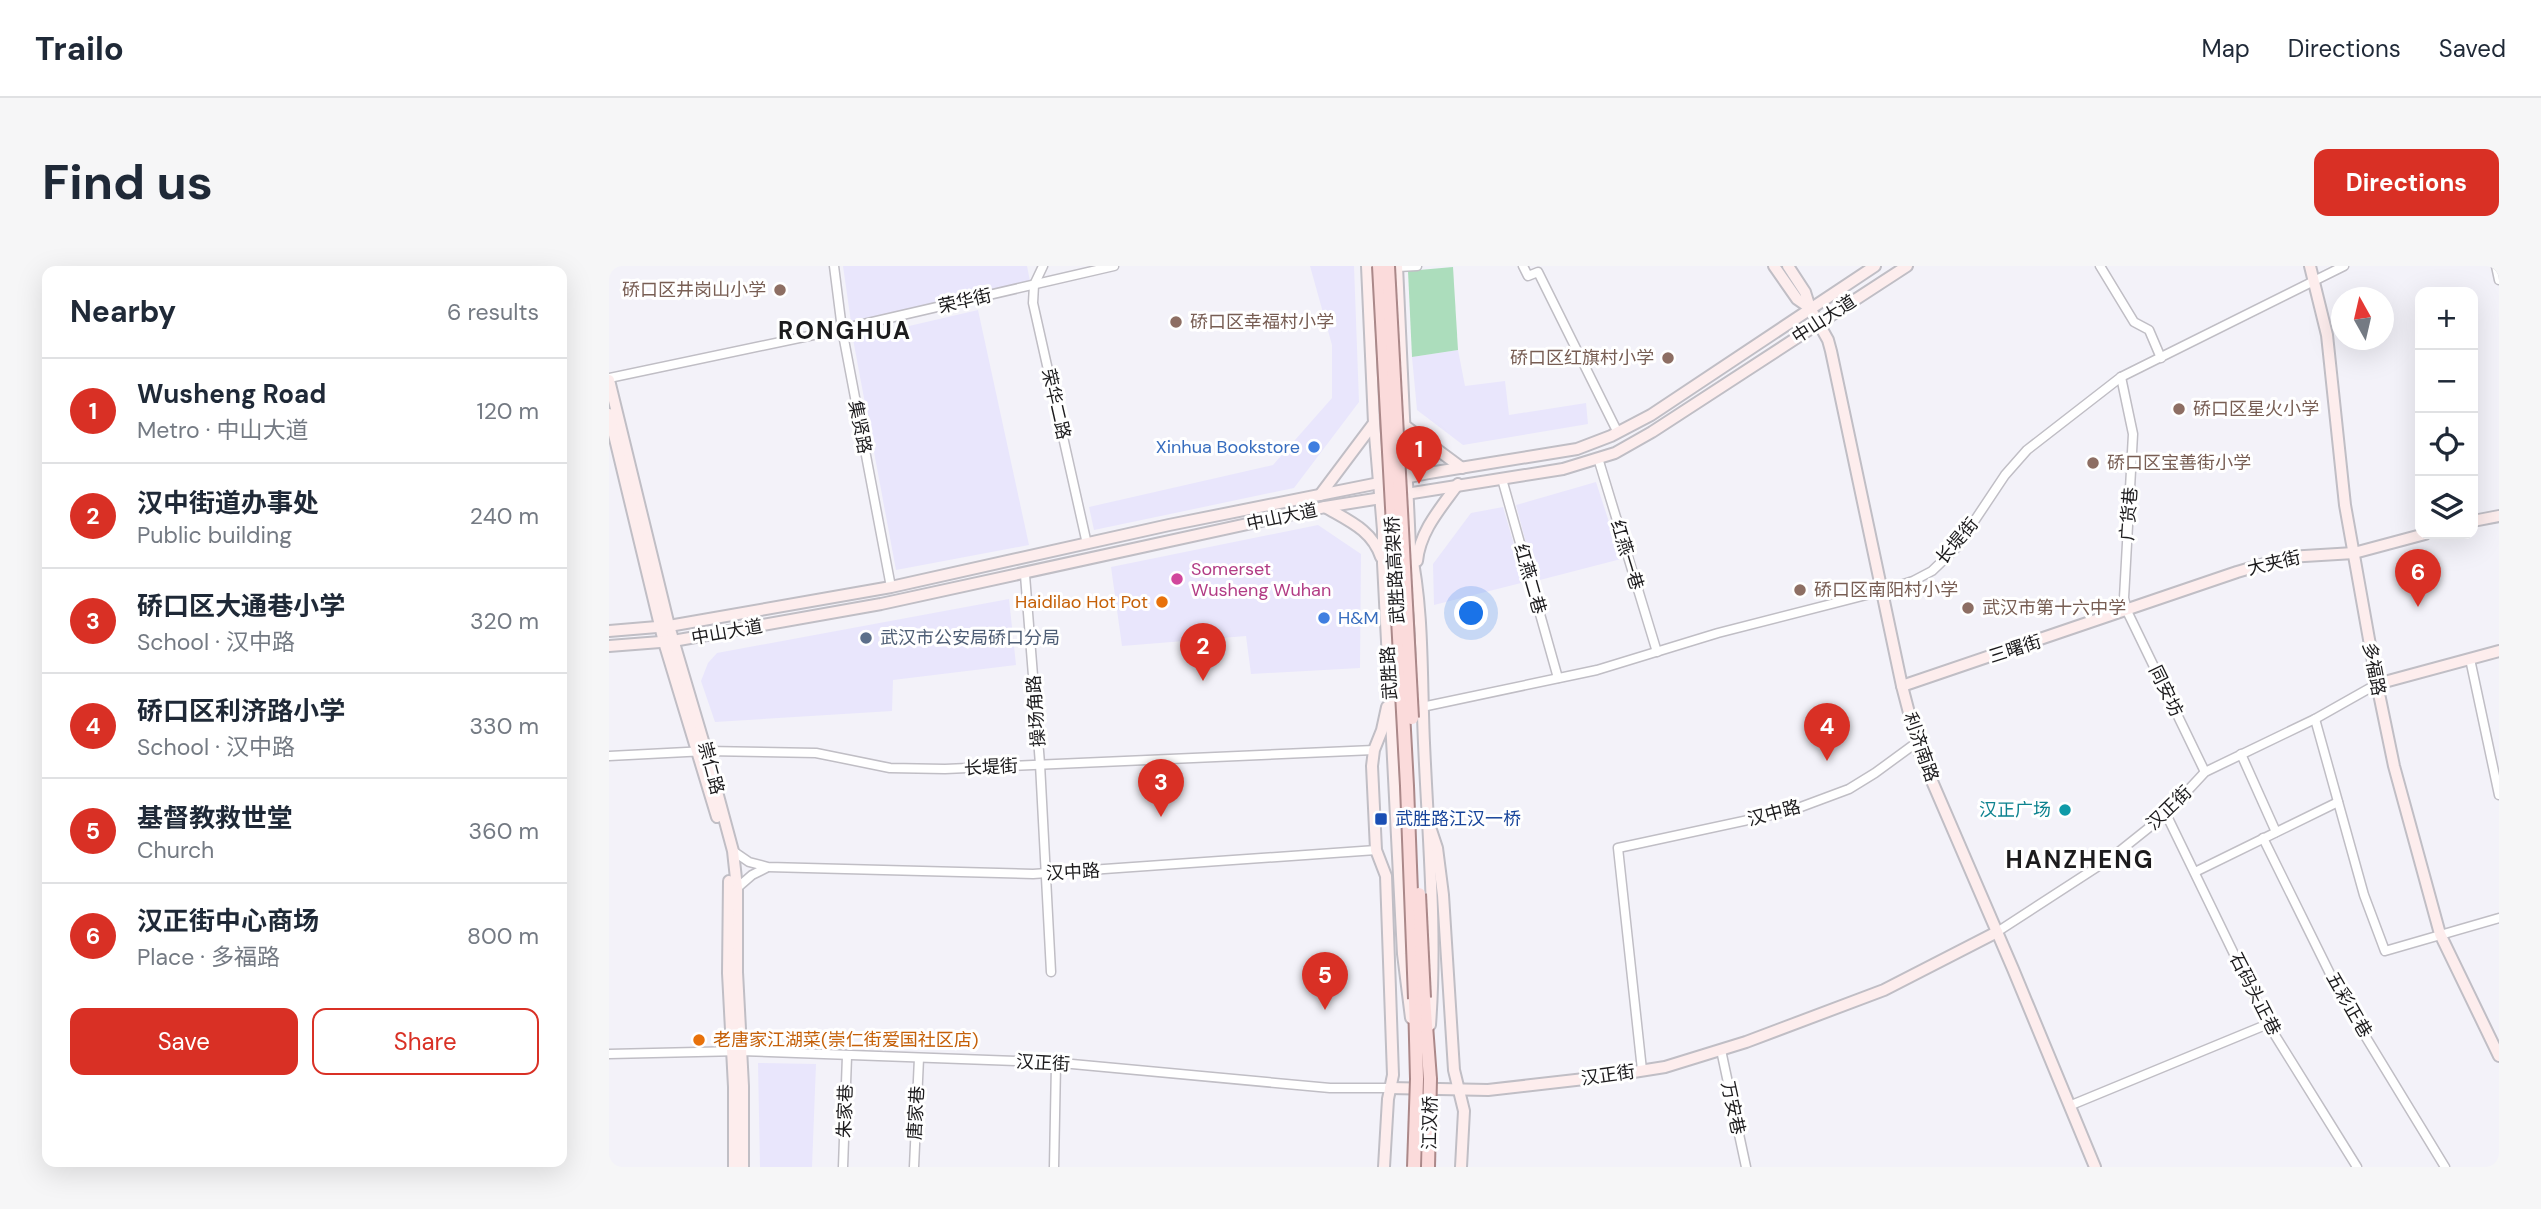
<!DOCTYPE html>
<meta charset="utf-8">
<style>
:root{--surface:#fff;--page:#f6f6f7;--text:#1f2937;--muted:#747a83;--line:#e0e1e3;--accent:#d93025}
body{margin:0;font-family:"DM Sans","Noto Sans SC",sans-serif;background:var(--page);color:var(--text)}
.controls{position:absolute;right:21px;top:21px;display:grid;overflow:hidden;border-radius:14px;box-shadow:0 7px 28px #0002}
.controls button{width:63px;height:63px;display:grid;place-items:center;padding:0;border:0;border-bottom:2px solid var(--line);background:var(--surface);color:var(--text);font:35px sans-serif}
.compass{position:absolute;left:1722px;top:21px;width:63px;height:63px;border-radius:50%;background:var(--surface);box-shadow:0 7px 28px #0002;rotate:352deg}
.you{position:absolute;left:863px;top:348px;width:24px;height:24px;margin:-18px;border:5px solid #fff;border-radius:50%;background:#1a73e8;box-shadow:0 0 0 10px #1a73e833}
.badge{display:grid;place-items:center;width:46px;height:46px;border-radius:50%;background:var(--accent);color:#fff;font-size:23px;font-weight:700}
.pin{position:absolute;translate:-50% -58px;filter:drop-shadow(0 2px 4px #0008)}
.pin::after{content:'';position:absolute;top:37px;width:24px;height:21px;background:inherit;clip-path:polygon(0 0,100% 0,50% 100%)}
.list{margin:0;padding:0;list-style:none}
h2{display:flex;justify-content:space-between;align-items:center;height:91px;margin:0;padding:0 28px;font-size:30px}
h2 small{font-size:23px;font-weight:400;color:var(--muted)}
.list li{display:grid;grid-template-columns:46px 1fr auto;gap:21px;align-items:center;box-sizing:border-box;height:105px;padding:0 28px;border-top:2px solid var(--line)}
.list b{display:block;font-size:26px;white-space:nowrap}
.list p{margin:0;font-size:23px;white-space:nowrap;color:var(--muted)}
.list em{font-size:23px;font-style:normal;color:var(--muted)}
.actions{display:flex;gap:14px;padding:21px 28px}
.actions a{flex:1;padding:16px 0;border:2px solid var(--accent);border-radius:14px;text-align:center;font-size:24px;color:var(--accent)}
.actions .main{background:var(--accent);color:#fff}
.icon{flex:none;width:38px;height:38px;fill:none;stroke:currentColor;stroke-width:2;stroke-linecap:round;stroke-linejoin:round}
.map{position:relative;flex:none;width:1890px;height:901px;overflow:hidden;border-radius:14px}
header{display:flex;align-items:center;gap:42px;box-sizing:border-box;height:98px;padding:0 35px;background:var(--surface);border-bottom:2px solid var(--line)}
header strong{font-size:33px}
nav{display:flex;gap:38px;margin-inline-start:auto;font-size:24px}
.intro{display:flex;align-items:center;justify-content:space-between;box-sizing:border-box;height:168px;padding:0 42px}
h1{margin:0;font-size:49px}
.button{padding:18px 32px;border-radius:14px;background:var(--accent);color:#fff;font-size:24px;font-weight:700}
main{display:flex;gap:42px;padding:0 42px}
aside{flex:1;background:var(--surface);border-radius:14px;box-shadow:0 7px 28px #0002}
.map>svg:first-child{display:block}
</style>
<header>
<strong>Trailo</strong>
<nav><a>Map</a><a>Directions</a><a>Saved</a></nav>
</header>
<div class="intro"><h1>Find us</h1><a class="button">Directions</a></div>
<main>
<aside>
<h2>Nearby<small>6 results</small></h2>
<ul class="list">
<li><span class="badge">1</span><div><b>Wusheng Road</b><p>Metro · 中山大道</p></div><em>120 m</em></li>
<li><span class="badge">2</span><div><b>汉中街道办事处</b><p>Public building</p></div><em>240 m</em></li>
<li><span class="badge">3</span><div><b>硚口区大通巷小学</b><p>School · 汉中路</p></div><em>320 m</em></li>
<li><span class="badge">4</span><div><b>硚口区利济路小学</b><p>School · 汉中路</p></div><em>330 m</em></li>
<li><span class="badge">5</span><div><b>基督教救世堂</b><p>Church</p></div><em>360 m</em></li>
<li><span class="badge">6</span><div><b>汉正街中心商场</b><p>Place · 多福路</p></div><em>800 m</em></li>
</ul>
<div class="actions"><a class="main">Save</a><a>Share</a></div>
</aside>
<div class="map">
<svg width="1890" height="901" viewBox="0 0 1890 901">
<rect width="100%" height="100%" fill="#f3f2f9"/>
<g fill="#e9e6fc">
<path d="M234,0H418L421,15L242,56Z"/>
<path d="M701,0H745L750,136L685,222L485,264L480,241L664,199L723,132V79Z"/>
<path d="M369,44L420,279L287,304L244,73Z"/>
<path d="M849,84L856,120L896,115L900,149L977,137L979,158L854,179L808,144L803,91Z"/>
<path d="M987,216L1012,293L927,315L907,239Z"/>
<path d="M894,241L916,316L825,339L824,298L862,247Z"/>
<path d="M709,259L752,288L751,402L642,408L637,370L513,380L502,301Z"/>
<path d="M400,333L407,399L284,414L283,445L106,456L92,415L99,397L108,387Z"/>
<path d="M149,797L207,798L203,901H151Z"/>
</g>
<path fill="#acddbc" d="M844,1L849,84L803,91L799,5Z"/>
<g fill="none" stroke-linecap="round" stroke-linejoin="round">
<g stroke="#c0bec5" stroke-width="11">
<g id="street">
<path d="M225,0L233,63L282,321"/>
<path d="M434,0L425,19L424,37L478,278"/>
<path d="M914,0L919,10L929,6L1009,167"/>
<path d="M1491,0L1525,56L1540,64L1552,92"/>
<path d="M1887,0L1890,14"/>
<path d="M788,1L808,0"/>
<path d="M1512,111L1524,168L1515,332L1518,345L1596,506"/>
<path d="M0,112L233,63L505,0"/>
<path d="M989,192L1048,386"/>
<path d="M893,213L949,412"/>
<path d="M416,309L431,498L442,706"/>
<path d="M1861,393L1890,529"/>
<path d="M813,441L988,404L1109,367L1273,325L1304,315L1323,305L1348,281L1396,209L1418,184L1512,111L1735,0"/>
<path d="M1706,453L1755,629L1776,685L1890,652"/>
<path d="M1632,488L1667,566"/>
<path d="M0,490L97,485L207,487L281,502L336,503L765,484"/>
<path d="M1557,548L1659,758L1748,901"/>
<path d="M1654,572L1733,732L1836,901"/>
<path d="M124,585L140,596L159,601L424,608L767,584"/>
<path d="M1586,606L1729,536"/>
<path d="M128,622L143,609L157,602"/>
<path d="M1388,666L1502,592L1557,548L1596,506L1706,453L1768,418"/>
<path d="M1112,784L1137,901"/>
<path d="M0,788L132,785L407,795L463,798L721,822H781"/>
<path d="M1033,804L1009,582L1181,545L1240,523L1266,507L1307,477"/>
<path d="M1460,840L1659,758"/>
<path d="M234,901L238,790"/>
<path d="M305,901L310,792"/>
<path d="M445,901L447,798"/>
</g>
</g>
<g stroke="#c0bec5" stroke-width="14">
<g id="secondary">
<path d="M758,0L765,157L774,264V297L794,688L802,752"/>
<path d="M788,0L801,281C815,344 812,412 815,477C819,570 828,666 821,759"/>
<path d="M1165,0L1188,33L1201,42"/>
<path d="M1179,0L1196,26L1201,42L1219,74L1222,85L1293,420L1310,485L1404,703L1486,901"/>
<path d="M1701,0L1718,69L1736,239L1768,418L1785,500L1831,668L1890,790"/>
<path d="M0,114L60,360L97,485L124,585L128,622V706L134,820V901"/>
<path d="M0,148L55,376L108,551"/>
<path d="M795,159L853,202"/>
<path d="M711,229L765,157"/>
<path d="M716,241C740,255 763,264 772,291"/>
<path d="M1864,255L1890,250"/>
<path d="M808,295C811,265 831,243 849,218"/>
<path d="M0,365L60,360L282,321L560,259L820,207L968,183L1002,170L1042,149L1266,0"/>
<path d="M0,380L64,375L272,338L716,241L954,203L1006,187L1043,166L1298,0"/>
<path d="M1768,418L1890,385"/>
<path d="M1293,420L1628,306L1679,291L1745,287L1816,268"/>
<path d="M822,564L828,582L834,629L845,804L855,845L852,901"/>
<path d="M120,615L119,707L125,821V901"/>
<path d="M781,822L879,824L993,811L1056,801L1137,776L1275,724L1388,666"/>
<path d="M775,901L779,833L784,809L777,610L767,584L763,500L765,484L773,464L778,441"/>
</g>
</g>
<g stroke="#ab8889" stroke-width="16">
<g id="primary">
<path d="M815,732L821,813"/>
<path d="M806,733L808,813"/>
</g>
</g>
<use href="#street" stroke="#fff" stroke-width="8"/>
<use href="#secondary" stroke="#fdeded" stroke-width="10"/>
<use href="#primary" stroke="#fbdbdb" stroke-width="12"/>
<g stroke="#ab8889" stroke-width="16" stroke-linecap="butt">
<g id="primary-bridge">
<path d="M770,0L798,520L806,733"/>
<path d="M779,0L803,452"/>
<path d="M810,628L815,732"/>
<path d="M805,901L808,813"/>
<path d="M819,901L821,813"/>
</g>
</g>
<use href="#primary-bridge" stroke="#fbdbdb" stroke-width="12"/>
</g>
<g fill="#8d6e63" stroke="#fff" stroke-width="2.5">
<circle cx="171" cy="24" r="7"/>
<circle cx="567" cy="56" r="7"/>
<circle cx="1059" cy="92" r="7"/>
<circle cx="1570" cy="143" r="7"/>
<circle cx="1484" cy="197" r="7"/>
<circle cx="1191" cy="324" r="7"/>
<circle cx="1359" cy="342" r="7"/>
</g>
<g fill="#3f7fe0" stroke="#fff" stroke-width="2.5">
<circle cx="705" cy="181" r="7"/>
<circle cx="715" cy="352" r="7"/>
</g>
<circle fill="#d1479c" stroke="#fff" stroke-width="2.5" cx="568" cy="313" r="7"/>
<g fill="#e8710a" stroke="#fff" stroke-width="2.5">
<circle cx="553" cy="336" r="7"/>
<circle cx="90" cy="774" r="7"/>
</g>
<circle fill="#5c6f8a" stroke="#fff" stroke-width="2.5" cx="257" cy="372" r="7"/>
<circle fill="#0f9aa8" stroke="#fff" stroke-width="2.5" cx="1456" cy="544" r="7"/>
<rect fill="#1a4fb4" stroke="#fff" stroke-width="2.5" x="765" y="546" width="14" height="14" rx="3.5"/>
<g text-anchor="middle" stroke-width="6" stroke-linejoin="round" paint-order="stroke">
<g font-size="18" fill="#785e54" stroke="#fff" text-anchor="start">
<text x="157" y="30" text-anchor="end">硚口区井岗山小学</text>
<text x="581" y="62">硚口区幸福村小学</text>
<text x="1045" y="98" text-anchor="end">硚口区红旗村小学</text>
<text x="1584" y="149">硚口区星火小学</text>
<text x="1498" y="203">硚口区宝善街小学</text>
<text x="1205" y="330">硚口区南阳村小学</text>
<text x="1373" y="348">武汉市第十六中学</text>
</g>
<g font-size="18" fill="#1c1b1d" stroke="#fff">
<text transform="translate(356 35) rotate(-13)" y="6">荣华街</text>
<text transform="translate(1215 53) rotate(-33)" y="6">中山大道</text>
<text transform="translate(447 138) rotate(77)" y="6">荣华二路</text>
<text transform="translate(251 161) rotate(79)" y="6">集贤路</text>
<text transform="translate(1520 248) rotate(-86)" y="6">广货巷</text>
<text transform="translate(673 251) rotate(-12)" y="6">中山大道</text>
<text transform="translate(1348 275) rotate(-50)" y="6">长堤街</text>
<text transform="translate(1018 289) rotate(73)" y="6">红燕一巷</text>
<text transform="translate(1665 297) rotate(-13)" y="6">大夹街</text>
<text transform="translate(786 304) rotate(-93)" y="6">武胜路高架桥</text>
<text transform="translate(921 313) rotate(74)" y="6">红燕二巷</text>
<text transform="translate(118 366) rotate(-10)" y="6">中山大道</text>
<text transform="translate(1406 383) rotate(-18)" y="6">三曙街</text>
<text transform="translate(1765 403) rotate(79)" y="6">多福路</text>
<text transform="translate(780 407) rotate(-93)" y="6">武胜路</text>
<text transform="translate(1557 425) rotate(64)" y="6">同安坊</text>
<text transform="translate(427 445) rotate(-94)" y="6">操场角路</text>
<text transform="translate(1312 481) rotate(71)" y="6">利济南路</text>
<text transform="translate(382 501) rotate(-3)" y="6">长堤街</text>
<text transform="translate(102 502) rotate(75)" y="6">崇仁路</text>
<text transform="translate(1560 542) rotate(-44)" y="6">汉正街</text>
<text transform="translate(1165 547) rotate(-15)" y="6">汉中路</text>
<text transform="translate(464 606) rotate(-3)" y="6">汉中路</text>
<text transform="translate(1646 728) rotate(63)" y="6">石码头正巷</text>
<text transform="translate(1740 739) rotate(60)" y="6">五彩正巷</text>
<text transform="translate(434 797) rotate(3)" y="6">汉正街</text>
<text transform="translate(999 809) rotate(-8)" y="6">汉正街</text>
<text transform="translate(1124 842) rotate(78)" y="6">万安巷</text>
<text transform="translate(236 845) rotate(-88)" y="6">朱家巷</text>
<text transform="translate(307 847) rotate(-87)" y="6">唐家巷</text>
<text transform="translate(821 857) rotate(-89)" y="6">江汉桥</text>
</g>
<g font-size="18" fill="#366cbe" stroke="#fff" text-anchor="end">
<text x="691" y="187">Xinhua Bookstore</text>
<text x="729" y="358" text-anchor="start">H&amp;M</text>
</g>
<g font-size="18" fill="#b23c85" stroke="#fff" text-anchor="start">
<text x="582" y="309">Somerset<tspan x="582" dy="21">Wusheng Wuhan</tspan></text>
</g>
<g font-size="18" fill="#c56008" stroke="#fff" text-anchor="end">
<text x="539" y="342">Haidilao Hot Pot</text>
<text x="104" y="780" text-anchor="start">老唐家江湖菜(崇仁街爱国社区店)</text>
</g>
<g font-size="18" fill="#4e5e75" stroke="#fff" text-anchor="start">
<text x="271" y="378">武汉市公安局硚口分局</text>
</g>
<g font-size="18" fill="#0d838f" stroke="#fff" text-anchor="end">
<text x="1442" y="550">汉正广场</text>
</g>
<g font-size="18" fill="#164399" stroke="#fff" text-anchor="start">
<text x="786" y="559">武胜路江汉一桥</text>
</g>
<g font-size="24" font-weight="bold" letter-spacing="2" fill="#1c1b1d" stroke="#fff">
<text x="236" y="73">RONGHUA</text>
<text x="1471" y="602">HANZHENG</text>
</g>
</g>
</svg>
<div class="controls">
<button>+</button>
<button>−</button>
<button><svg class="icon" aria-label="locate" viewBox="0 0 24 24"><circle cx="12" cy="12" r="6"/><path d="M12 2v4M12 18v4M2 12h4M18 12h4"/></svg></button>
<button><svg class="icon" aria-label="layers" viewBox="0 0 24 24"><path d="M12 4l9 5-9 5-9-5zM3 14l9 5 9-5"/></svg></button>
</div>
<svg class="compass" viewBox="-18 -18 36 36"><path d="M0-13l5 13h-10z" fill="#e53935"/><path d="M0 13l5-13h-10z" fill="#747a83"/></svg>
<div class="you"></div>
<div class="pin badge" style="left:810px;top:218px">1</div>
<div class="pin badge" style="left:594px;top:415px">2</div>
<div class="pin badge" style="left:552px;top:551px">3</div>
<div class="pin badge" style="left:1218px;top:495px">4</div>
<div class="pin badge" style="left:716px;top:744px">5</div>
<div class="pin badge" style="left:1809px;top:341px">6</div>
</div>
</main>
